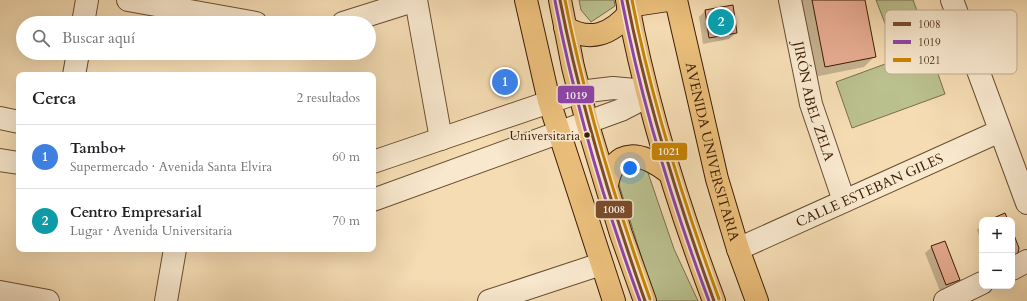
<!DOCTYPE html>
<html lang="es">
<meta charset="utf-8">
<style>
:root{--surface:#fff;--page:#f6f6f6;--text:#202124;--muted:#757577;--line:#e0e0e0;--accent:#8f2418}
body{margin:0;font-family:Cardo,serif;background:var(--page);color:var(--text)}
.controls{position:absolute;right:12px;bottom:12px;display:grid;overflow:hidden;border-radius:8px;box-shadow:0 4px 16px #0002}
.controls button{width:36px;height:36px;display:grid;place-items:center;padding:0;border:0;border-bottom:1px solid var(--line);background:var(--surface);color:var(--text);font:20px sans-serif}
.you{position:absolute;left:630px;top:168px;width:14px;height:14px;margin:-10px;border:3px solid #fff;border-radius:50%;background:#1a73e8;box-shadow:0 0 0 6px #1a73e833}
.badge{display:grid;place-items:center;width:26px;height:26px;border-radius:50%;background:var(--accent);color:#fff;font-size:13px;font-weight:700}
.pin{position:absolute;translate:-50% -50%;border:2px solid #fff;box-shadow:0 1px 4px #0006}
.list{margin:0;padding:0;list-style:none}
h2{display:flex;justify-content:space-between;align-items:center;height:52px;margin:0;padding:0 16px;font-size:17px}
h2 small{font-size:13px;font-weight:400;color:var(--muted)}
.list li{display:grid;grid-template-columns:26px 1fr auto;gap:12px;align-items:center;box-sizing:border-box;height:64px;padding:0 16px;border-top:1px solid var(--line)}
.list b{display:block;font-size:15px;white-space:nowrap}
.list p{margin:0;font-size:13px;white-space:nowrap;color:var(--muted)}
.list em{font-size:13px;font-style:normal;color:var(--muted)}
.icon{flex:none;width:22px;height:22px;fill:none;stroke:currentColor;stroke-width:2;stroke-linecap:round;stroke-linejoin:round}
.map{position:relative;flex:none;width:1027px;height:301px;overflow:hidden}
.search{position:absolute;background:var(--surface);box-shadow:0 4px 16px #0002;left:16px;top:16px;width:360px;height:44px;display:flex;align-items:center;gap:10px;box-sizing:border-box;padding:0 14px;border-radius:22px;color:var(--muted);font-size:15px}
.panel{position:absolute;background:var(--surface);box-shadow:0 4px 16px #0002;left:16px;top:72px;width:360px;height:180px;border-radius:8px}
.map>svg:first-child{display:block}
</style>
<div class="map">
<svg width="1027" height="301" viewBox="0 0 1027 301">
<rect width="100%" height="100%" fill="#f5dcb3"/>
<filter id="stains"><feTurbulence type="fractalNoise" baseFrequency=".005" numOctaves="4"/><feColorMatrix values="0 0 0 0 .2 0 0 0 0 .09 0 0 0 0 .02 0 0 0 .5 -.17"/></filter>
<radialGradient id="worn" r=".72"><stop offset=".6" stop-color="#630" stop-opacity="0"/><stop offset="1" stop-color="#630" stop-opacity=".3"/></radialGradient>
<g fill="#bac08e" stroke="#7b6e4a">
<path d="M579,0H614L615,6L591,22L581,10Z"/>
<path d="M876,0H913L925,32L893,44Z"/>
<path d="M929,48L945,94L852,128L836,82Z"/>
<path d="M645,164L674,249L698,301H655L616,175L618,170Z"/>
</g>
<g fill="#0003">
<path d="M799,0H864L875,56L864,67L814,77Z"/>
<path d="M705,11L736,33L729,39L703,44L699,17Z"/>
<path d="M982,225V243L977,230Z"/>
<path d="M932,247L959,280L952,286L940,291L925,253Z"/>
</g>
<g fill="#e7ac92" stroke="#3c1d06">
<path d="M812,0H865L876,57L825,67Z"/>
<path d="M733,5L737,33L709,38L705,10Z"/>
<path d="M1005,213L1008,220H989Z"/>
<path d="M1012,230L1019,248L1017,257L1012,260Z"/>
<path d="M945,241L960,280L946,285L931,246Z"/>
</g>
<g fill="none" stroke-linecap="round" stroke-linejoin="round">
<g stroke="#6a4d31" stroke-width="24">
<g id="minor">
<path d="M128,0L256,23"/>
<path d="M416,0L441,139"/>
<path id="s1" d="M790,0L811,104L844,201"/>
<path d="M952,0L1027,203"/>
<path d="M83,23L87,0"/>
<path d="M343,23L416,0"/>
<path d="M74,75L78,53"/>
<path d="M0,118L19,122"/>
<path d="M0,160L19,163"/>
<path d="M373,162L579,92L613,88L646,91"/>
<path d="M373,200L621,110L648,96"/>
<path id="s2" d="M738,249L1000,131"/>
<path d="M1012,269L1027,261"/>
<path d="M0,292L48,301"/>
<path d="M166,301L175,249"/>
<path d="M489,301L601,264"/>
<path d="M945,301L982,283"/>
</g>
</g>
<g stroke="#3c1d06" stroke-width="24">
<g id="major">
<path d="M526,0L549,101L614,301"/>
<path d="M560,0L573,67L587,122L621,234L645,301"/>
<path d="M627,0C646,104 677,203 714,301"/>
<path id="s3" d="M676,0L717,179L738,249L757,301"/>
<path d="M628,6L668,0"/>
<path d="M565,27C590,43 612,34 630,12"/>
<path d="M607,185C614,145 643,153 668,172"/>
</g>
</g>
<use href="#minor" stroke="#f8e8ce" stroke-width="22"/>
<use href="#major" stroke="#eabe7a" stroke-width="22"/>
<g stroke="#f8e8ce" stroke-width="6">
<g id="bus-1">
<path d="M560,0C580,103 610,202 645,301"/>
<path d="M627,0C647,103 678,202 714,301"/>
</g>
</g>
<g stroke="#f8e8ce" stroke-width="6">
<g id="bus-2">
<path d="M555,1C575,104 604,203 640,301"/>
<path d="M622,1C642,104 672,203 709,301"/>
</g>
</g>
<g stroke="#f8e8ce" stroke-width="6">
<g id="bus-3">
<path d="M565,0C585,102 615,201 650,299"/>
<path d="M632,0C652,103 683,201 719,299"/>
</g>
</g>
<use href="#bus-1" stroke="#7a4b2a" stroke-width="3"/>
<use href="#bus-2" stroke="#8e44ad" stroke-width="3"/>
<use href="#bus-3" stroke="#c88402" stroke-width="3"/>
</g>
<circle fill="#3c1d06" stroke="#f8e8ce" stroke-width="1.5" cx="587" cy="135" r="3.5"/>
<g text-anchor="middle" stroke-width="3" stroke-linejoin="round" paint-order="stroke">
<g font-size="13" fill="#3c1d06" stroke="#f8e8ce" text-anchor="end">
<text x="580" y="140">Universitaria</text>
</g>
<g font-size="14" fill="#3c1d06" stroke="#f8e8ce">
<text dy="5" stroke="none"><textPath href="#s1" startOffset="104">JIRÓN ABEL ZELA</textPath></text>
<text dy="5" stroke="none"><textPath href="#s3" startOffset="156">AVENIDA UNIVERSITARIA</textPath></text>
<text dy="5" stroke="none"><textPath href="#s2" startOffset="144">CALLE ESTEBAN GILES</textPath></text>
</g>
</g>
<rect x="885" y="10" width="132" height="64" rx="6" fill="#f8e8ce" stroke="#c0ab92" stroke-width="1"/>
<rect x="893" y="22" width="18" height="4" fill="#7a4b2a"/>
<rect x="893" y="40" width="18" height="4" fill="#8e44ad"/>
<rect x="893" y="58" width="18" height="4" fill="#c88402"/>
<g font-size="11" fill="#3c1d06">
<text x="918" y="28">1008</text>
<text x="918" y="46">1019</text>
<text x="918" y="64">1021</text>
</g>
<g stroke="#f8e8ce" stroke-width="1.5">
<rect x="557" y="85" width="38" height="19" rx="4" fill="#8e44ad"/>
<rect x="651" y="142" width="37" height="19" rx="4" fill="#c88402"/>
<rect x="595" y="200" width="38" height="19" rx="4" fill="#7a4b2a"/>
</g>
<g font-size="11" text-anchor="middle" font-weight="bold" fill="#fff">
<text x="576" y="99">1019</text>
<text x="669" y="155">1021</text>
<text x="614" y="213">1008</text>
</g>
<rect width="100%" height="100%" filter="url(#stains)"/>
<rect width="100%" height="100%" fill="url(#worn)"/>
</svg>
<div class="controls">
<button>+</button>
<button>−</button>
</div>
<div class="you"></div>
<div class="pin badge" style="left:505px;top:82px;background:#3f7fe0">1</div>
<div class="pin badge" style="left:721px;top:22px;background:#0f9aa8">2</div>
<div class="search"><svg class="icon" aria-label="search" viewBox="0 0 24 24"><circle cx="10" cy="10" r="6"/><path d="M15 15l6 6"/></svg>Buscar aquí</div>
<section class="panel">
<h2>Cerca<small>2 resultados</small></h2>
<ul class="list">
<li><span class="badge" style="background:#3f7fe0">1</span><div><b>Tambo+</b><p>Supermercado · Avenida Santa Elvira</p></div><em>60 m</em></li>
<li><span class="badge" style="background:#0f9aa8">2</span><div><b>Centro Empresarial</b><p>Lugar · Avenida Universitaria</p></div><em>70 m</em></li>
</ul>
</section>
</div>
